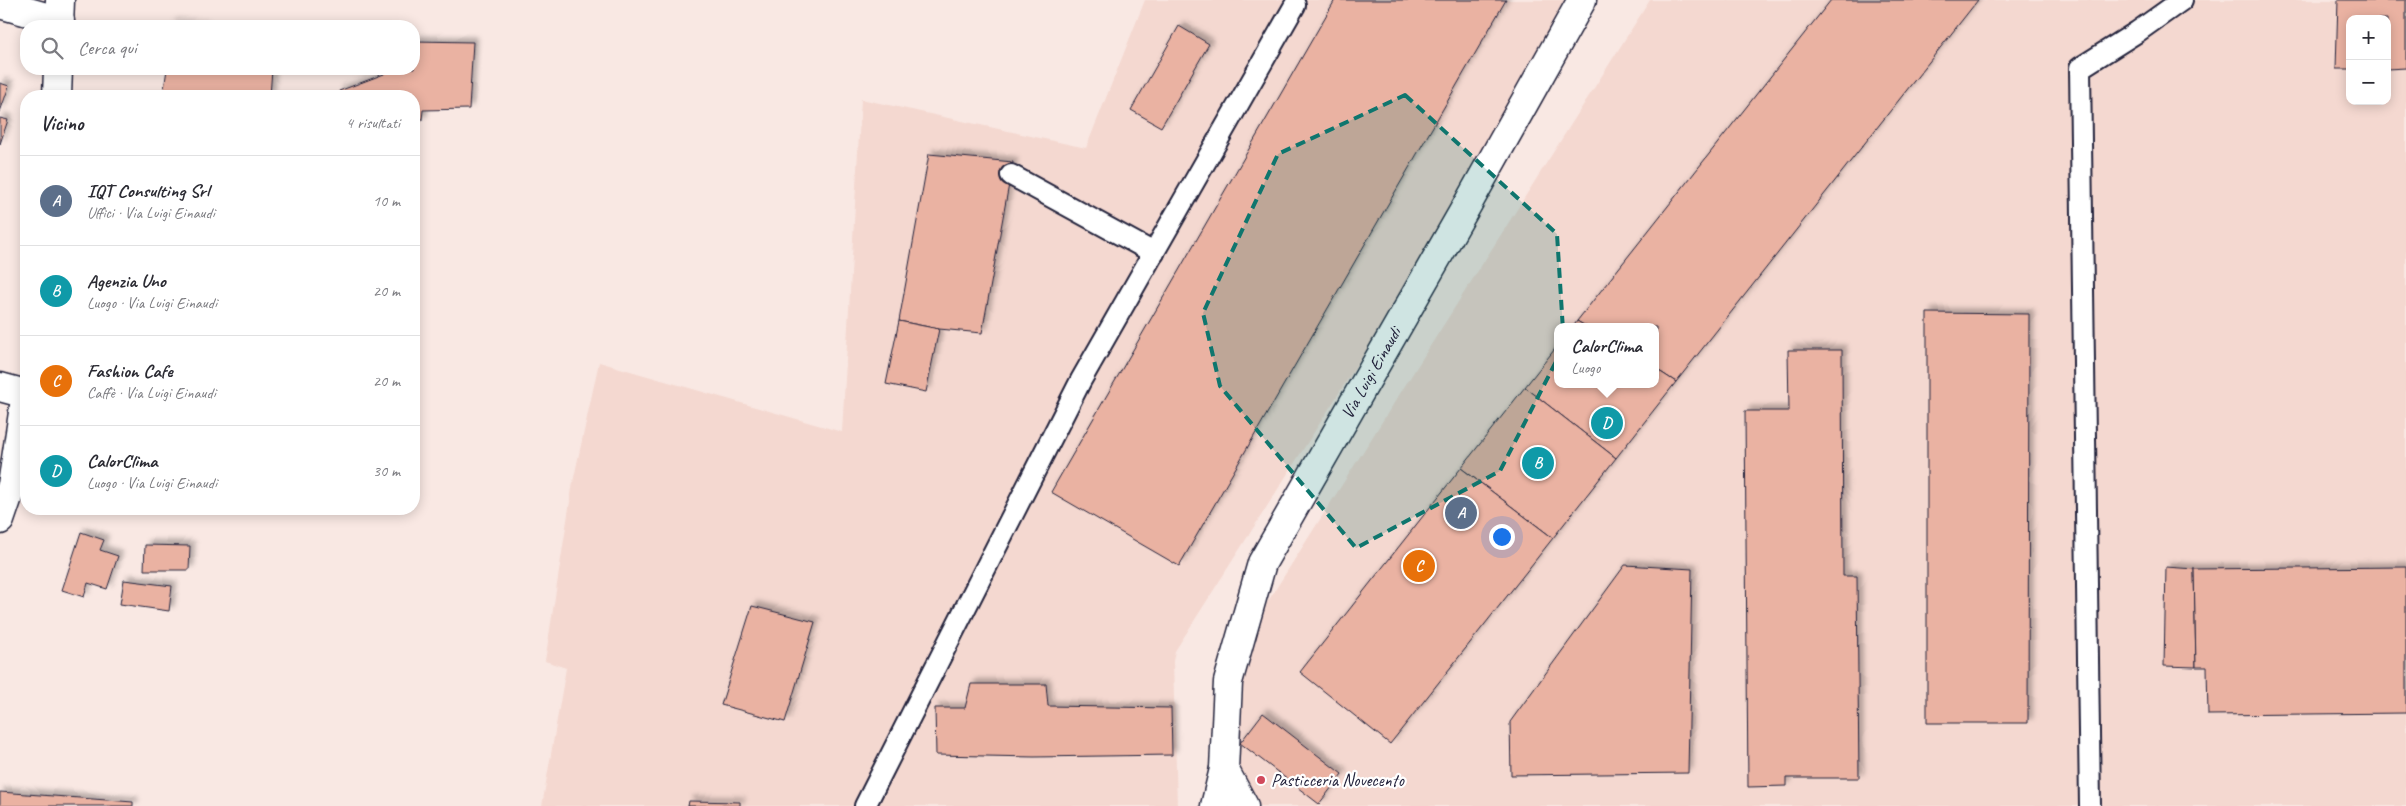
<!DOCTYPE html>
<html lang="it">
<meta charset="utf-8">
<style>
:root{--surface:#fff;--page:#f7f7f7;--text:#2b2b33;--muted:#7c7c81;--line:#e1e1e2;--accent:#1a73e8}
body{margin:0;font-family:Caveat,sans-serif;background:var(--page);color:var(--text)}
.controls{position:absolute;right:15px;top:15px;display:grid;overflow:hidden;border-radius:10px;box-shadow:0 2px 12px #0003}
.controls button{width:45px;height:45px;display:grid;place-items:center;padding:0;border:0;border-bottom:1px solid var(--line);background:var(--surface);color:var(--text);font:25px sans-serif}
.you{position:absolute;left:1501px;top:536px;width:18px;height:18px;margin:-12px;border:4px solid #fff;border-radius:50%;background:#1a73e8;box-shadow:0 0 0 8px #1a73e833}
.badge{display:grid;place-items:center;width:32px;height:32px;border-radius:50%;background:var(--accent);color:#fff;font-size:16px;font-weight:700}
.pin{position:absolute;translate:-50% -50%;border:2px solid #fff;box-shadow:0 1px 5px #0006}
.popup{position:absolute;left:1554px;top:323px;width:105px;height:65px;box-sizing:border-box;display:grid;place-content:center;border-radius:10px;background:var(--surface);filter:drop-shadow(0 1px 4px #0005);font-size:16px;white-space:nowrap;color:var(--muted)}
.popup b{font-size:19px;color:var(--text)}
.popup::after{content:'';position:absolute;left:50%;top:100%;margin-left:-10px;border:10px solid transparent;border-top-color:var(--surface)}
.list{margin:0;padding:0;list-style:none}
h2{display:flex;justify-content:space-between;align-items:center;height:65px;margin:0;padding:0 20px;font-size:21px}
h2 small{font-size:16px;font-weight:400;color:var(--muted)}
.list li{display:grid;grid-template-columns:32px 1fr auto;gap:15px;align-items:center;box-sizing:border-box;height:90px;padding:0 20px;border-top:1px solid var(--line)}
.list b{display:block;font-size:19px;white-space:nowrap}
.list p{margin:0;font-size:16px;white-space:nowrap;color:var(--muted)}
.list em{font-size:16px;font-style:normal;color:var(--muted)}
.icon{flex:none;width:28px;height:28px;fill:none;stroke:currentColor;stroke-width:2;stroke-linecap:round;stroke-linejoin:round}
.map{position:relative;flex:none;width:2406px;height:806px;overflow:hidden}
.search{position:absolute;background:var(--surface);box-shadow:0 2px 12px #0003;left:20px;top:20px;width:400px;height:55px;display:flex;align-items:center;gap:12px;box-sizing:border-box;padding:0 18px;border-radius:20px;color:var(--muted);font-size:19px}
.panel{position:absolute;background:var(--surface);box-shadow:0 2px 12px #0003;left:20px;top:90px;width:400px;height:425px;border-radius:20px}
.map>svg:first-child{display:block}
</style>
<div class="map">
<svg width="2406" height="806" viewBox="0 0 2406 806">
<defs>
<filter id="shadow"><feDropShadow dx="4.5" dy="-4.5" stdDeviation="2.5" flood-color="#0004"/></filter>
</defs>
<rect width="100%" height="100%" fill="#f9e8e3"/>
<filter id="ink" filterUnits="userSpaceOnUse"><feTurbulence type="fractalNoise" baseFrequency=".02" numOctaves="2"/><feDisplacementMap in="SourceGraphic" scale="10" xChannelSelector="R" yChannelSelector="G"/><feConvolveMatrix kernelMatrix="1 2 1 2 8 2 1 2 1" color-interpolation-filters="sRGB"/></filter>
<g filter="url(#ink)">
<g fill="#f4d8d0" fill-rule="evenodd">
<path d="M1145,0H1589L1175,651L1173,661L1177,806H542L566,668L545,661L573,482L599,362L842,432L861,99L1086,148Z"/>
<path d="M1650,0H2406V806H1239L1225,669ZM2350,19H2387V101H2350ZM1558,327H1656V384H1558Z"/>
</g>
<g fill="#eab2a2" stroke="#22223b" filter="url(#shadow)">
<path d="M1335,0H1506L1179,566L1051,492Z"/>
<path d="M1831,0H1978L1676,382L1656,369V327H1587L1577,321Z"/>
<path d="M2338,0H2406V68L2387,69V19H2350V69H2336Z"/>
<path d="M172,24L206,26H171Z"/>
<path d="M1179,26L1209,44L1161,127L1131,110Z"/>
<path d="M414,41L473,42L469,109L423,110L422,120H414V96H339V91L384,74L386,69H414Z"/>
<path d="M167,69H272L270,96H163Z"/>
<path d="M0,83L9,86L0,112Z"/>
<path d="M0,118L8,120L0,144Z"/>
<path d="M929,154L1013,162L982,333L939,329L899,321Z"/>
<path d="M1927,313L2029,314L2028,723H1927Z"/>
<path d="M899,321L939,329L926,392L886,384Z"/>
<path d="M1577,321L1587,327H1573Z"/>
<path d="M1558,345V384H1656V369L1676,382L1616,458L1525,387Z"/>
<path d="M1788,350H1842L1843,576H1857L1859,778H1786V786L1748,787L1745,411H1789Z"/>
<path d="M1525,387L1616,458L1553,538L1461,468Z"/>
<path d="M1461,468L1553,538L1390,744L1300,672Z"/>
<path d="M81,532L104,540L100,550L118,556L107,589L88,583L84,597L62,590Z"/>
<path d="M145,545L190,546L189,570H144Z"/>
<path d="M1625,565L1692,569L1688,773L1511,775L1510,722Z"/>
<path d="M2166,567L2194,569L2196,667L2164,666Z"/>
<path d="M2406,567V713L2208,715L2207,667H2196L2194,569Z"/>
<path d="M124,580L172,586L169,611L120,604Z"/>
<path d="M752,606L815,622L785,722L721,705Z"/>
<path d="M971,684H1046L1048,706L1171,708L1172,755L1034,757L936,755L935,708H965Z"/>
<path d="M1263,713L1342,774L1319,804L1240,743Z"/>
<path d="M0,792L133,802V806H0Z"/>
<path d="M689,801L740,802V806H688Z"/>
</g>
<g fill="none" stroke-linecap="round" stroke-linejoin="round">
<g stroke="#22223b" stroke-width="24">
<g id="service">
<path d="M1011,175L1154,253"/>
<path d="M865,806L1081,380L1295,5"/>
<path d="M2090,806L2080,68L2137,32L2182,0"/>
</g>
</g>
<g stroke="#22223b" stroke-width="31">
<g id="minor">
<path d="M0,4L60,21"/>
<path d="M0,387L26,394"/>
<path d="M1224,769L1244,806"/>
<path id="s1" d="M1215,806L1224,769L1228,682L1262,563L1466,207L1582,0"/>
</g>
</g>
<g stroke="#22223b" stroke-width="31">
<g id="tertiary">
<path d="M59,26L60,0"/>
<path d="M57,96L58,69"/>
<path d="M0,520L12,485L26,393"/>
</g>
</g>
<use href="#service" stroke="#fff" stroke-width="20"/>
<use href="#minor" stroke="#fff" stroke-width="28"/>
<use href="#tertiary" stroke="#fff" stroke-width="28"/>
</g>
</g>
<path fill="#0f766e" fill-opacity="0.2" stroke="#0f766e" stroke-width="4" stroke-dasharray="10 6" stroke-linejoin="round" d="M1405,95L1557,234L1564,346L1500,471L1356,548L1220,386L1203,313L1278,154Z"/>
<circle fill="#d1495b" stroke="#fff" stroke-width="2" cx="1261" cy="780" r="5"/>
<g text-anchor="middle" stroke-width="4.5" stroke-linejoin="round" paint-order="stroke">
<g font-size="18" fill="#22223b" stroke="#fff">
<text dy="6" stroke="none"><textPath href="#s1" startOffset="468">Via Luigi Einaudi</textPath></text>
</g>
<g font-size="18" fill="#22223b" stroke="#fff" text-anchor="start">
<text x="1271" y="786">Pasticceria Novecento</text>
</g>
</g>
</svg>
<div class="controls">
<button>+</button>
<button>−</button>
</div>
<div class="you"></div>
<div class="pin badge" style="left:1461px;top:513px;background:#5c6f8a">A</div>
<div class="pin badge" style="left:1538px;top:463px;background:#0f9aa8">B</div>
<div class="pin badge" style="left:1419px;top:566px;background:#e8710a">C</div>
<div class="pin badge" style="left:1607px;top:423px;background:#0f9aa8">D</div>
<div class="popup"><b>CalorClima</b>Luogo</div>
<div class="search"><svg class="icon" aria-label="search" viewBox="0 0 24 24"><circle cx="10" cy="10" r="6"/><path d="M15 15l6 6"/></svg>Cerca qui</div>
<section class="panel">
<h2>Vicino<small>4 risultati</small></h2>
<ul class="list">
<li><span class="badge" style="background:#5c6f8a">A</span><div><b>IQT Consulting Srl</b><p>Uffici · Via Luigi Einaudi</p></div><em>10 m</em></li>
<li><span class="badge" style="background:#0f9aa8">B</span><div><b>Agenzia Uno</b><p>Luogo · Via Luigi Einaudi</p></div><em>20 m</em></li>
<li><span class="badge" style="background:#e8710a">C</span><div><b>Fashion Cafe</b><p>Caffè · Via Luigi Einaudi</p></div><em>20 m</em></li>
<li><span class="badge" style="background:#0f9aa8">D</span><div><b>CalorClima</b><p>Luogo · Via Luigi Einaudi</p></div><em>30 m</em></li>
</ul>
</section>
</div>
